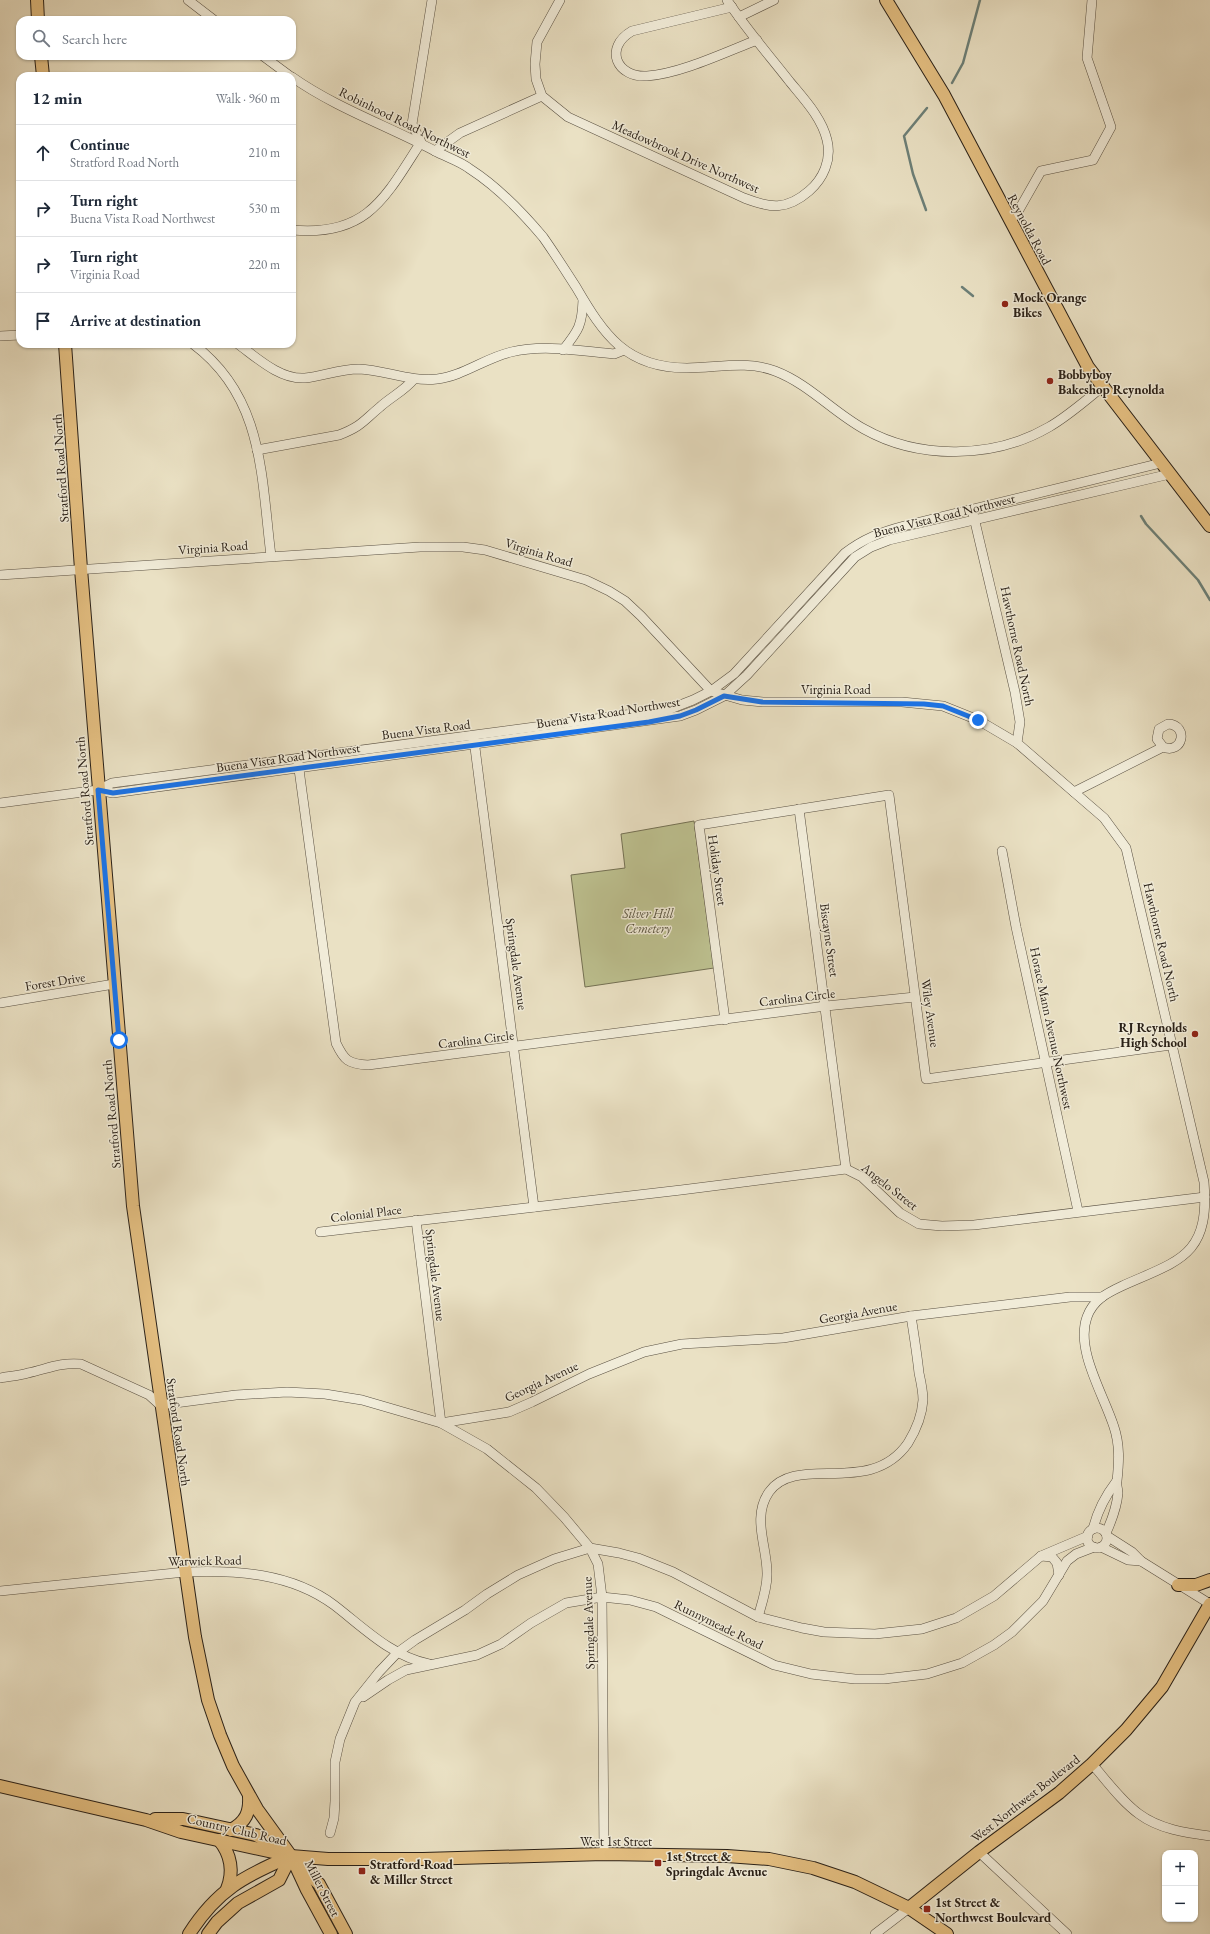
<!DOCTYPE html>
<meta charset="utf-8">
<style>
:root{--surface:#fff;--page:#f6f6f7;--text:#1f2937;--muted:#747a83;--line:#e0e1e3}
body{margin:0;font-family:"EB Garamond",serif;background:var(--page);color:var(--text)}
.controls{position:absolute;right:12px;bottom:12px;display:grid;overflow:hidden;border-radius:8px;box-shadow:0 1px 3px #0004}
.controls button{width:36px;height:36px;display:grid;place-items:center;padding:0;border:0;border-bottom:1px solid var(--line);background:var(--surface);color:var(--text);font:20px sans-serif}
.stop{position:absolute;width:12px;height:12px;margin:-9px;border:3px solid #1a73e8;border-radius:50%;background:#fff}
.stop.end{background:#1a73e8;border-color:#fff;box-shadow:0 1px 4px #0008}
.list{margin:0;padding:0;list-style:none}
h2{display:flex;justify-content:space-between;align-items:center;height:52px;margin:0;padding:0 16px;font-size:17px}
h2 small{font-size:13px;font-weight:400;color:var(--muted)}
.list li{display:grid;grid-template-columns:26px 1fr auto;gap:12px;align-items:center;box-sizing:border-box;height:56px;padding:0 16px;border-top:1px solid var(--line)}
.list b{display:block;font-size:15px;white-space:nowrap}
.list p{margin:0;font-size:13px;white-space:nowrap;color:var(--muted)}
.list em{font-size:13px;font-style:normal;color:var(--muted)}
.icon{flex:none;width:22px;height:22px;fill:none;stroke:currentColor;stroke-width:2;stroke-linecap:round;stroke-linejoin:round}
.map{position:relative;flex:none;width:1210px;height:1934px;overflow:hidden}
.search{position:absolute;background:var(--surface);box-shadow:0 1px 3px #0004;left:16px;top:16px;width:280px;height:44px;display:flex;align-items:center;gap:10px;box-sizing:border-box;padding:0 14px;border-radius:12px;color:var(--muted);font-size:15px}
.panel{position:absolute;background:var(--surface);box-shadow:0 1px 3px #0004;left:16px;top:72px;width:280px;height:276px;border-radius:12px}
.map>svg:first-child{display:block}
</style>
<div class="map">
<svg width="1210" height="1934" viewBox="0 0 1210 1934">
<rect width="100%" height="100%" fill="#eae1c4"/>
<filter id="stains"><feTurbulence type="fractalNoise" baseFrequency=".005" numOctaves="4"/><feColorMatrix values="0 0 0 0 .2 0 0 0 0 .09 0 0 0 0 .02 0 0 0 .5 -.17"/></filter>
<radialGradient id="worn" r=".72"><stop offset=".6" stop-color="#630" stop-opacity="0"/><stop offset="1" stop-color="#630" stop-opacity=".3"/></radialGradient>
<path fill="#bdc190" stroke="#747154" d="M694,821L714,968L585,987L571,875L625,868L621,834Z"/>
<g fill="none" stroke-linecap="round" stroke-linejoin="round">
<g stroke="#6c7f77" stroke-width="2.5">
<path d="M952,83L963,63L980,0"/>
<path d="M926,210L913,174L904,136L927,108"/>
<path d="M962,287L973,296"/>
<path d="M1141,516L1146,524L1198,580L1210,600"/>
</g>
<g stroke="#5a5143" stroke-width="10">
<g id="minor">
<path d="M188,0L214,20"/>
<path d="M560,0L537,42L535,64L536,79L542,96L568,117L744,198C770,208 786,211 809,191C823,179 832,160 827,140C822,118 804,99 790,82C769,55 746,29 727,0"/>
<path d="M732,7L632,31C603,48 617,78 647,76C680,74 726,52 757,40"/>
<path d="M739,17L774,0"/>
<path d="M263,56L290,76"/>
<path d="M292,77C336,108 388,126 435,151C446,157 460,161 470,169C498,187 522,212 543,237C555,254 565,270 576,287C604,335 626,368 687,368C717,368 746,360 775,371C809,384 833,412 864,429C919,460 994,459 1049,427C1068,416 1085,401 1102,387"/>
<path d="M435,151L460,133L542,96"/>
<path d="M1009,219L1016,215L1041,171L1093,160L1111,127L1087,58L1092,0"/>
<path d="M292,230C367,237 385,198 421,142L412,124L432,0"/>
<path d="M0,336L20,335"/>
<path d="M193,344C264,397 261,476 271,556"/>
<path d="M238,344C256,357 280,380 305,378C323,376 340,369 359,369C385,370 410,382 437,379C463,376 485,358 511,352C544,344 580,351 614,354L624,350"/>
<path d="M563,350C579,330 582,325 583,300"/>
<path d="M257,450L339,435C362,426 363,421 380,407C391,397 404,391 414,379"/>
<path d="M972,509L1015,692L1020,722L1017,743L1104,818L1126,848L1204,1182C1210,1256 1180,1260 1122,1286C1107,1293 1093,1300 1087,1317C1075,1350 1104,1395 1114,1427C1120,1445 1119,1462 1117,1481C1116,1485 1118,1489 1118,1493C1117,1505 1111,1522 1106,1533"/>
<path d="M0,575L420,547H463L485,550L586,580L609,591L625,601L641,616L711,691L742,700L763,702H902L943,706L978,720L1017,743"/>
<path d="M474,740L534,1207"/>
<path d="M298,762L336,1043C344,1060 348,1064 368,1065L826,1006L915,997"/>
<path d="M98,790L113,793L680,716L696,710L724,696L747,675L855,557L871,547L889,540L1170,474"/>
<path d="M1074,792L1163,747C1183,755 1189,725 1168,724L1159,729L1157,739L1163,747"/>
<path d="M0,803L98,790L112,783L670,709L693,700L711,691L734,674L845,553C863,539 881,532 904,526L1161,463"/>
<path d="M799,809L846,1169"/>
<path d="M1002,851L1016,927L1078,1211"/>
<path d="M0,1003L114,984"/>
<path d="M725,1020L699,825L889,795L926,1079L1171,1045"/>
<path d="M416,1220L441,1423L487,1449L536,1488L564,1517L590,1548L598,1564L602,1597L604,1854"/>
<path d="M320,1232L681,1190L846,1169L862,1177L900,1213L919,1224L942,1226L974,1225L1205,1197"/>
<path d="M0,1378C9,1376 19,1376 28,1373C47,1369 60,1362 81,1364L149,1395L160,1405L236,1395L287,1392L325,1394L362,1400L441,1423L509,1412L532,1402L589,1374L644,1352L682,1344L783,1338L911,1316L1070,1297H1102"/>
<circle cx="1097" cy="1538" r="10"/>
<path d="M1093,1529C1097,1513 1106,1495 1116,1482"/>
<path d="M1107,1536L1132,1552L1141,1561L1210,1604"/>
<path d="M1101,1547L1128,1560L1141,1561"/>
<path d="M1041,1556L1052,1557L1057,1563L1059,1575"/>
<path d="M0,1591L185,1572C237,1570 291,1573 334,1605C364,1628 391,1656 429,1664"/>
<path d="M758,1617C762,1603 767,1589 767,1575C768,1548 751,1518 769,1492C797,1453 870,1498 908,1443C916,1430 922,1416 923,1400C923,1392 921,1382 919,1373C917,1354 914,1335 911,1316"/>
<path d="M363,1697L388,1680L406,1670L477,1655L501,1644L531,1623L566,1603L602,1597L630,1600L656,1607L774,1665L811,1674L855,1679H884L927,1674L962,1663L994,1645L1012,1632L1043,1601L1067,1561L1076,1554L1094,1547"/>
<path d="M1092,1764C1107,1781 1121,1801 1139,1814C1159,1829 1186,1833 1210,1836"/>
<path d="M330,1833L334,1818L335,1801V1762L340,1739L355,1702L379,1672L397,1653L415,1640L465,1610L487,1594L518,1575L554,1559L590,1548L619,1553L638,1558L673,1572L758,1617L802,1628L824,1632L875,1634L922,1629L956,1618L994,1596L1041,1556L1088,1536"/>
<path d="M979,1852L1067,1934"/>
<path d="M875,1934L909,1908"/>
</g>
</g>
<g stroke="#2a2118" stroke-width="14">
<g id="major">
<path d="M37,0L38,20"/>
<path d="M886,0L944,95L1088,367L1210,526"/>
<path d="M41,56L43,76"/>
<path d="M65,344L81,569L133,1206L195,1637L208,1700L220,1735L233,1766L257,1809L291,1856L319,1884L346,1934"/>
<path d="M1178,1585H1196L1210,1580"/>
<path d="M0,1786L146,1820L181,1832L291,1856L328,1859H423L604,1854L727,1856L769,1859L813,1868L855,1882L909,1908L947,1934"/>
<path d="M155,1819H183L256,1835L281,1850"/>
<path d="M231,1830C246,1822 250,1812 249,1796"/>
<path d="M219,1840C231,1854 234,1872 227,1889"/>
<path d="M294,1862L307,1890L331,1934"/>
<path d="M909,1908L979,1852L1059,1793L1092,1764L1126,1730L1162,1687L1210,1604"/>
<path d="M189,1934C217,1890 244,1876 291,1856"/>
<path d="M208,1934L217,1922L238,1903L279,1880L291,1856"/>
</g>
</g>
<use href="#minor" stroke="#f1ecd9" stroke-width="9"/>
<use href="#major" stroke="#e5c082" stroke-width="12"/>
</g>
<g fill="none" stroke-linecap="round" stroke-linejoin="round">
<path stroke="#1a73e8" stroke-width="5" d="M119,1040L98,790L113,793L649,722L680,716L696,710L724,696L762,702L924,704L943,706L978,720"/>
</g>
<g fill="#8f2418" stroke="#f1ecd9" stroke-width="1.5">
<circle cx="1005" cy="304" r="4"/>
<circle cx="1050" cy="381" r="4"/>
<circle cx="1195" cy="1034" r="4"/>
<rect x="654" y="1859" width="8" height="8" rx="2"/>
<rect x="358" y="1867" width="8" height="8" rx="2"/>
<rect x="923" y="1905" width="8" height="8" rx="2"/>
</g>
<g text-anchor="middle" stroke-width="3" stroke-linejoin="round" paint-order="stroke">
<g font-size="13" fill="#2a2118" stroke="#f1ecd9">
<text transform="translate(405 122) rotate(26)" y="5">Robinhood Road Northwest</text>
<text transform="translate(686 156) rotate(24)" y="5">Meadowbrook Drive Northwest</text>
<text transform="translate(1030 229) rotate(62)" y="5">Reynolda Road</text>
<text transform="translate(60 468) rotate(-94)" y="5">Stratford Road North</text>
<text transform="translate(944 515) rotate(-14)" y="5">Buena Vista Road Northwest</text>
<text transform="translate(213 547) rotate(-4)" y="5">Virginia Road</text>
<text transform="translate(539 552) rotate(17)" y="5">Virginia Road</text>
<text transform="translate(1018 646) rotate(78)" y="5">Hawthorne Road North</text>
<text x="836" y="694">Virginia Road</text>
<text transform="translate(608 712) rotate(-9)" y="5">Buena Vista Road Northwest</text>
<text transform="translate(426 729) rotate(-7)" y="5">Buena Vista Road</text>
<text transform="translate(288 757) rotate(-8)" y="5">Buena Vista Road Northwest</text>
<text transform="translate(84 791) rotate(-95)" y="5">Stratford Road North</text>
<text transform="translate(718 870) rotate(82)" y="5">Holiday Street</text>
<text transform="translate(830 940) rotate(82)" y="5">Biscayne Street</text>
<text transform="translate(1162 942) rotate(77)" y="5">Hawthorne Road North</text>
<text transform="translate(517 964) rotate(82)" y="5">Springdale Avenue</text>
<text transform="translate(55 981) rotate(-9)" y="5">Forest Drive</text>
<text transform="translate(797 997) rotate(-7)" y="5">Carolina Circle</text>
<text transform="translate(931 1013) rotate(82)" y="5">Wiley Avenue</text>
<text transform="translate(1052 1028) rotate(78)" y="5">Horace Mann Avenue Northwest</text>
<text transform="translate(476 1039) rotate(-7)" y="5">Carolina Circle</text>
<text transform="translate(111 1114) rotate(-95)" y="5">Stratford Road North</text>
<text transform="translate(890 1186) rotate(38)" y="5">Angelo Street</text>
<text transform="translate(366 1213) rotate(-7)" y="5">Colonial Place</text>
<text transform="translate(436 1275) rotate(83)" y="5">Springdale Avenue</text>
<text transform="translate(858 1312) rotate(-10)" y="5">Georgia Avenue</text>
<text transform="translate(541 1381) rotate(-25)" y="5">Georgia Avenue</text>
<text transform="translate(179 1432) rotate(82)" y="5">Stratford Road North</text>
<text transform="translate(205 1560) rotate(-1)" y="5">Warwick Road</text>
<text transform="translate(588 1623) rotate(-92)" y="5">Springdale Avenue</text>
<text transform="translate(719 1624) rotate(26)" y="5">Runnymeade Road</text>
<text transform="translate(1025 1798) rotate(-38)" y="5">West Northwest Boulevard</text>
<text transform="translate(237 1829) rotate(13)" y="5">Country Club Road</text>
<text x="616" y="1846">West 1st Street</text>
<text transform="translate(323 1888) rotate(63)" y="5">Miller Street</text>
</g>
<g font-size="13" font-weight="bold" fill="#2a2118" stroke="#f1ecd9" text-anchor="start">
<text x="1013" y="302">Mock Orange<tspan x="1013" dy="15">Bikes</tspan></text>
<text x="1058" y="379">Bobbyboy<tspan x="1058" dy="15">Bakeshop Reynolda</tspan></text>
<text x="1187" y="1032" text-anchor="end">RJ Reynolds<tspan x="1187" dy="15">High School</tspan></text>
<text x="666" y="1861">1st Street &amp;<tspan x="666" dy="15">Springdale Avenue</tspan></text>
<text x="370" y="1869">Stratford Road<tspan x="370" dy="15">&amp; Miller Street</tspan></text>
<text x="935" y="1907">1st Street &amp;<tspan x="935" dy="15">Northwest Boulevard</tspan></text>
</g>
<g font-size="13" font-style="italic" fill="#56513c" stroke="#f1ecd9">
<text x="648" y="918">Silver Hill<tspan x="648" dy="15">Cemetery</tspan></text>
</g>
</g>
<rect width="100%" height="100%" filter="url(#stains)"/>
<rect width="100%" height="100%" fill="url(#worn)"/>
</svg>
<div class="controls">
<button>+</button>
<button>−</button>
</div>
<div class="stop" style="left:119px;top:1040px"></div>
<div class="stop end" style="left:978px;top:720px"></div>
<div class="search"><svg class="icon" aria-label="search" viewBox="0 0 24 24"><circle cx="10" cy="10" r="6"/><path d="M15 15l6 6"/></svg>Search here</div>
<section class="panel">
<h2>12 min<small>Walk · 960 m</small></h2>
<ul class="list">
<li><svg class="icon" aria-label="ahead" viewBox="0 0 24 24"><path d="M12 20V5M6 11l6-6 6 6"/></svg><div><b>Continue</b><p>Stratford Road North</p></div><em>210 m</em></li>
<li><svg class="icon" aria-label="right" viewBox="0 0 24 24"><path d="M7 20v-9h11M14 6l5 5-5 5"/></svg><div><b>Turn right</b><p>Buena Vista Road Northwest</p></div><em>530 m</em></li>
<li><svg class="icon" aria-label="right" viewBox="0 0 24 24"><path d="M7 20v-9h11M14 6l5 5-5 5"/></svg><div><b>Turn right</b><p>Virginia Road</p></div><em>220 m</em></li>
<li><svg class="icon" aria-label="arrive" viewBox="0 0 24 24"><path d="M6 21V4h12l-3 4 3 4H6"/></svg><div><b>Arrive at destination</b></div></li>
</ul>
</section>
</div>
